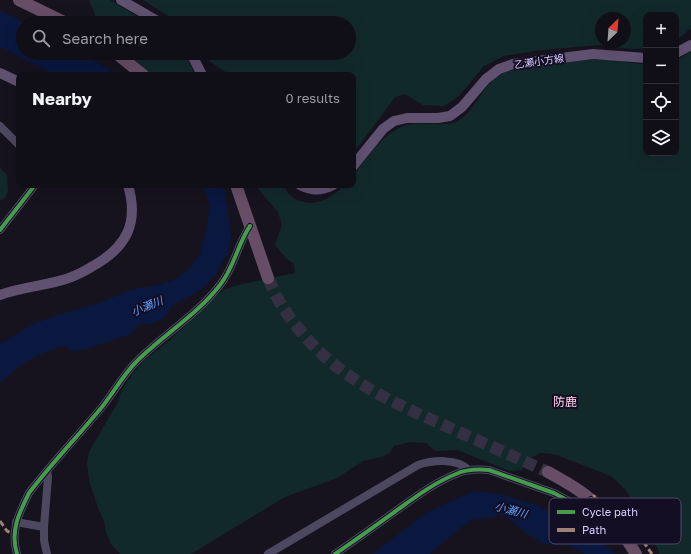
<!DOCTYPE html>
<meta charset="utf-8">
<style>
:root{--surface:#100e17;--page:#1e1c24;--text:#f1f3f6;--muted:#9c9ca1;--line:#302e36}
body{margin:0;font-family:"Golos Text","Noto Sans JP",sans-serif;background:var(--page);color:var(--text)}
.controls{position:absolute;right:12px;top:12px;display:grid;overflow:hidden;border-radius:8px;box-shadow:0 4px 16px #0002}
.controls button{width:36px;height:36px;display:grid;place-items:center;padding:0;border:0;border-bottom:1px solid var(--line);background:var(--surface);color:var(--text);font:20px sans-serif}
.compass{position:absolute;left:595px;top:12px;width:36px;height:36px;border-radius:50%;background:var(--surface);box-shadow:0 4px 16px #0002;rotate:25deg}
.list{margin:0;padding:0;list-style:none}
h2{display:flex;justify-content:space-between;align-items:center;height:52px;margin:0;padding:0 16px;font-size:17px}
h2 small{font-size:13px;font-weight:400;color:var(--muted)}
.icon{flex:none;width:22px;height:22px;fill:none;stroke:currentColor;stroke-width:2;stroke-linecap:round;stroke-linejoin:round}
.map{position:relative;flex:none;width:691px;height:554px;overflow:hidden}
.search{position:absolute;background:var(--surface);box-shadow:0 4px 16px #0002;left:16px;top:16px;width:340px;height:44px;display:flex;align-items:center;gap:10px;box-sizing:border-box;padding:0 14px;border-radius:22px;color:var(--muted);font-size:15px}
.panel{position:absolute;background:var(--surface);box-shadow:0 4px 16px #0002;left:16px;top:72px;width:340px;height:116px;border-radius:8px}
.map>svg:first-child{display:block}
</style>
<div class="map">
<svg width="691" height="554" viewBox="0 0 691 554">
<rect width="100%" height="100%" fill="#16131f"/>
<g fill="#12292c" fill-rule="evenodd">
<path d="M89,0H110L148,23H98Z"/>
<path d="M143,0H691V28L676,41V15H646V48L632,49L599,45L542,50L504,56L484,66L459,96L444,106L423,105L405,94L395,97L361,143L353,151V75H230L206,59L203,53H349V23H179ZM601,18H625V42H601Z"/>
<path d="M691,52V554H659V551L652,538L649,528L639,509L624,488L611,476L554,454L540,453L531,458L522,470L510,471L457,450L435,451L426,443L411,442L394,446L390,453L381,457L363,461L337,478L285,497L191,554H120L111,544L106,532L104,521L98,508L89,480L87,463L89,452L118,402L121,392L133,373L145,360L169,341L223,290L238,285L295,273L294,264L286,258L275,245L282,225L278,212L255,185H283C285,187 286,191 288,193C297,204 314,205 326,199C337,194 340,185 353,185V175C368,157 388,125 414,124C425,123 447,126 456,122C476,112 481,85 502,74C524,63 584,59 610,60C622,61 634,64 646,64V153H676V60Z"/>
<path d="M128,53H185L195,75H150Z"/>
<path d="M0,168L7,175L8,192L4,199L0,200Z"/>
</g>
<g fill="#0a183f">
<path d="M0,11L12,16L24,23H23V53H79L100,64L118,75H56L0,47Z"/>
<path d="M200,185H222L225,191L231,236L228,252L217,272L202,289L172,306L166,316L152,324H139L131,334L86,349L74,351L66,346L58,347L35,357L21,365L0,383V344L31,325L57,315L96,304L128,291L138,288L154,286L174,280L190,268L200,254L208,221L209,204L206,192Z"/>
<path d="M474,491L500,494L533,504L586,528L615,554H585L571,546L545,544L527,534L508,518L499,515L489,518L474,519L463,526L430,554H372L428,512Z"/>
</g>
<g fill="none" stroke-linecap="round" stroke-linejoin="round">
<path stroke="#343041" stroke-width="12" stroke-dasharray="12 6" stroke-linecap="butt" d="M268,278C275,295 283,309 294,323C336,378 387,400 448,427C481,442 515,457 548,472"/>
<g stroke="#4c4860" stroke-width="8">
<path d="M0,126L19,145"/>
<path d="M0,230L35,185"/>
<path d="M16,522L44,527"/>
<path d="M17,554C10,531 19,513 29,493C52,463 78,436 102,407C114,392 123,375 137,361C163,335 197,315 220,285C235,266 237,245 250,226"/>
<path d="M47,554L44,540V527L48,477L47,471"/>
<path d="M268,554L418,465C433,460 457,458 469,470"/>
<path d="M335,554C357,539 379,523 400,508C418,495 436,482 456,474C467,469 477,469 489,470L554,493L580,507L584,506L591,499"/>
</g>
<g stroke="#615171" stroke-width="10">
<path d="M121,0L161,23"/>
<path d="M191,53L202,75"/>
<path d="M676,53L691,45"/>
<path d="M0,73L19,82"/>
<path d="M353,166L383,129L394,121L407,118H438L450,116L462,107L486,79L499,69L513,64L593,54L646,58"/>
<path d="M300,185C312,191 321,191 333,185"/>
<path d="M0,295C21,287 44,286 66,279C75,276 85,271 93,266C127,247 139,223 128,185"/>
</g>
<g stroke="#674e66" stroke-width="12">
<path d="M19,0L66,23"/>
<path d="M116,53L143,75"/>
<path d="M236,185L268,278"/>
<path d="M548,472C562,480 578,488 590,499C609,514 624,534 636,554"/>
</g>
<g stroke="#9e8076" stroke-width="3" stroke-dasharray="6 3" stroke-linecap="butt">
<path d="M591,499L594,496L633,527L652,554"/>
<path d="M0,521L7,531L14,534"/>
</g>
<g stroke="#140e24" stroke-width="6">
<g id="cycleway">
<path d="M0,230L35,185"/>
<path d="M17,554C10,531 19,513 29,493C52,463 78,436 102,407C114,392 123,375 137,361C163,335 197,315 220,285C235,266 237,245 250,226"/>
<path d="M335,554C357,539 379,523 400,508C418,495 436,482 456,474C467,469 477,469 489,470L554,493L580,507L584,506L591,499"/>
</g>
</g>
<use href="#cycleway" stroke="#469c4c" stroke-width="4"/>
</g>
<g text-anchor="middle" stroke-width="4" stroke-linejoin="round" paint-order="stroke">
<g font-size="10" fill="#dbd1ff" stroke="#140e24">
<text transform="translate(539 61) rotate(-8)" y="4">乙瀬小方線</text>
</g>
<g font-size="11" font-style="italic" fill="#5fa4ff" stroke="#140e24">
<text transform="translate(147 306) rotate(-22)" y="4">小瀬川</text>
<text transform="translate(511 510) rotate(15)" y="4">小瀬川</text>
</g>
<g font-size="12" fill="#ffd3ea" stroke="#140e24">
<text x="565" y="406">防鹿</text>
</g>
</g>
<rect x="549" y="498" width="132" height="46" rx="6" fill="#140e24" stroke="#504866" stroke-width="1"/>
<rect x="557" y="510" width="18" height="4" fill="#469c4c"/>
<rect x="557" y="528" width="18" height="4" fill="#9e8076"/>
<g font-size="11" fill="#dbd1ff">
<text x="582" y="516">Cycle path</text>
<text x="582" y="534">Path</text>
</g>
</svg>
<div class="controls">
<button>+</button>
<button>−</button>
<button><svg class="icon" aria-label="locate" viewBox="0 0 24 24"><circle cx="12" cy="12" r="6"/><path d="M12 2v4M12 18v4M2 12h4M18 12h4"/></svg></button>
<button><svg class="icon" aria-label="layers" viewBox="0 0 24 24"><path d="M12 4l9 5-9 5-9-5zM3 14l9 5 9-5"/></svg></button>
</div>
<svg class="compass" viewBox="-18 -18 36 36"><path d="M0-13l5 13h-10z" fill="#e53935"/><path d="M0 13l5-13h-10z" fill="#9c9ca1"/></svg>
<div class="search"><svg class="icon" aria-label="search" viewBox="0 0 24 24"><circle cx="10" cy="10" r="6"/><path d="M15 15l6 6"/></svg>Search here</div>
<section class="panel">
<h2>Nearby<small>0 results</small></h2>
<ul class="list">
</ul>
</section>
</div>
